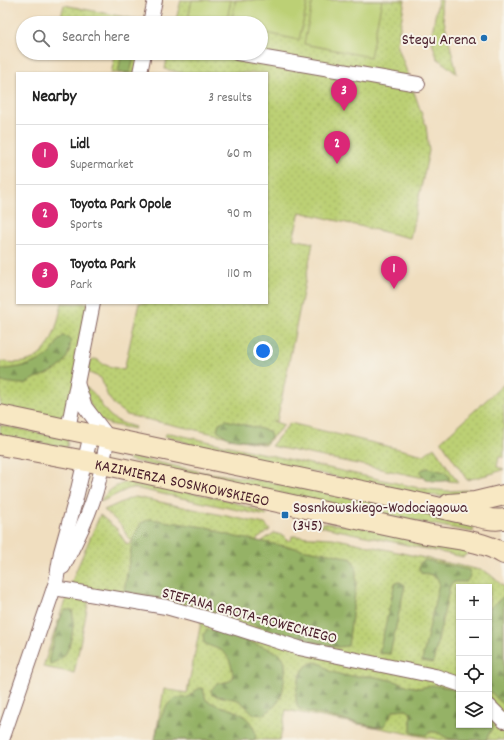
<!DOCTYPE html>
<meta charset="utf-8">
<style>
:root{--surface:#fff;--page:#f2f2f2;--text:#222;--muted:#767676;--line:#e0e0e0;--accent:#db2777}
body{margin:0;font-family:Dekko,sans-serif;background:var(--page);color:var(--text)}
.controls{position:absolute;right:12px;bottom:12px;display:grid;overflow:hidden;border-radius:0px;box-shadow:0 1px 3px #0004}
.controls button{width:36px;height:36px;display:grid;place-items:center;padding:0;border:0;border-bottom:1px solid var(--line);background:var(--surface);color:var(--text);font:20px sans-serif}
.you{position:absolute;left:263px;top:351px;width:14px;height:14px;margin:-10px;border:3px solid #fff;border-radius:50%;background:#1a73e8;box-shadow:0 0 0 6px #1a73e833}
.badge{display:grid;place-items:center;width:26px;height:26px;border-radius:50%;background:var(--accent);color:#fff;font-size:13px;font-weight:700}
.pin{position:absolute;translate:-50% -33px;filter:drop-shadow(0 1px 2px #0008)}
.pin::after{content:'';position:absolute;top:21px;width:14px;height:12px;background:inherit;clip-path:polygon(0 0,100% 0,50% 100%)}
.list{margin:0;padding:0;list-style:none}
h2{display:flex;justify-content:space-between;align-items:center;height:52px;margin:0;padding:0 16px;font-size:17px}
h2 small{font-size:13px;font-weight:400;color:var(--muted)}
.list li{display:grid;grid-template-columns:26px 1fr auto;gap:12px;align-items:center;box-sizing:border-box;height:60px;padding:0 16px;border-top:1px solid var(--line)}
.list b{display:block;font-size:15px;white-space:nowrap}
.list p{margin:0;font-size:13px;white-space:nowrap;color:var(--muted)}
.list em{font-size:13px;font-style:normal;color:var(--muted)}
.icon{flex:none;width:22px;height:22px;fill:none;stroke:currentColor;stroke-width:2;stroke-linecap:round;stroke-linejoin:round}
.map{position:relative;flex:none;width:504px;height:740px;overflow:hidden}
.search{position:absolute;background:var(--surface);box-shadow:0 1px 3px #0004;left:16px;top:16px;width:252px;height:44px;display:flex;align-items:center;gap:10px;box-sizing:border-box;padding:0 14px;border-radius:22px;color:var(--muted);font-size:15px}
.panel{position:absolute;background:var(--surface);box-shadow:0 1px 3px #0004;left:16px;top:72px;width:252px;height:232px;border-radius:0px}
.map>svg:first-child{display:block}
</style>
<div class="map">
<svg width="504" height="740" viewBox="0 0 504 740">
<defs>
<pattern id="green-dots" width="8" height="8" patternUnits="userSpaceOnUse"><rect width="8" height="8" fill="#bcd074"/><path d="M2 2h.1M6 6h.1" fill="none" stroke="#a3b265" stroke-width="1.8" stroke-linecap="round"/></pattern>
<pattern id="forest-firs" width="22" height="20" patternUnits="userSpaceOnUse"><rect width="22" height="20" fill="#95b266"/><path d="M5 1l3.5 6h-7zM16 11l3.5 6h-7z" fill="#7c9054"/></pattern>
</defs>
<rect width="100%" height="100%" fill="#f7f3e8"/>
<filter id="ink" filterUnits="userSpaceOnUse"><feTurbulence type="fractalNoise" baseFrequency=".025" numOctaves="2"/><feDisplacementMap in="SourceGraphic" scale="8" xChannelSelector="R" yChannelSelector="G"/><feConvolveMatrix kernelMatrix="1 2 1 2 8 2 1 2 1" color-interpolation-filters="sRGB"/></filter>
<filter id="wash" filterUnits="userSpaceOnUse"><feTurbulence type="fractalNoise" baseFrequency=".012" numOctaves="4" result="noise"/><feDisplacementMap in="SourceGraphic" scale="16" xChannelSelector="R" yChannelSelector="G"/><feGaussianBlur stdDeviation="0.9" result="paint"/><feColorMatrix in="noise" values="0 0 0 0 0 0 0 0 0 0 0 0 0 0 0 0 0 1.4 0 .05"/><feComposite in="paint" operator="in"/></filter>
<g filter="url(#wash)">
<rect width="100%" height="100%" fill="#f0debf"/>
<g fill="url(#green-dots)" stroke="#837850" fill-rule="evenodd">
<path d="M181,0H405L397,44L426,126L429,151L410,238L300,212L293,239L313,243L277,421H272L284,425L265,445L127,415L116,407L108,397L101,378L87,372C88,367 90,356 98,360C100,361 101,363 103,364C109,367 118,368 124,370L139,303H267V73H182L165,69L168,53H261V23H175Z"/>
<path d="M438,0H442L441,8L457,74L437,58L431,38Z"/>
<path d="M64,5L150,22V23H74L60,20Z"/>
<path d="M116,53H144L140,73H111Z"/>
<path d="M62,303H93L68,429L0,415V361C46,370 54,340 62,303Z"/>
<path d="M504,384V457H499L497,467L504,469L494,473L467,480L441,441Z"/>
<path d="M84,387C96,391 98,401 105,410C112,420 124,424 135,427L134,429L109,424L95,417Z"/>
<path d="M290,423L424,455L434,447L458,482L424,478L271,446Z"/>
<path d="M0,425L68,439L67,448L0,436Z"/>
<path d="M170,433L419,488L448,491L469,490L472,492L473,495L454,497L424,495L202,449L177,439L164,436L166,434Z"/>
<path d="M130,456L201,472L266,481L474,522L473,532C357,511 243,486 129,460Z"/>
<path d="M130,481H137L227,500L267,514L266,516L134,488L128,489L103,501H100C108,490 116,485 130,481Z"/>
<path d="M136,497L265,524L270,530L256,540L258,544L274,533L285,536V539L291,541L292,536L333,538L485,571L492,576L504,587V740H441L286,710L280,740H155L164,689L187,693L202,617L90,595L74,673L43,667L63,606L66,599L75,573L100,515L117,529L127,545L131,542L121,525L104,510L131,498ZM459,587H489V725H459Z"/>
<path d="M309,522L355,526L469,549L467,554L463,557L328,528Z"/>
</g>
<g fill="url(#forest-firs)" stroke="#706848">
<path d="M122,53H135L130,73H118Z"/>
<path d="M63,336L68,337L71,340C68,366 59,370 36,378C32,380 27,384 22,384C15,384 7,382 0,382V369C16,369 42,364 52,351C56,345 58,340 63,336Z"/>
<path d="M226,420L269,431L271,437L264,443L228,438L217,430L219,423Z"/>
<path d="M428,468L445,472L449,477V480C443,482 429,482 424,478C423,477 421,473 420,472L423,469Z"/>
<path d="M150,519L211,528L221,533L236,537L318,552L330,553L352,559L356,567V585L348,646L338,647L297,638L279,633L196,605L126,592L124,591L133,538L141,523Z"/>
<path d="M425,560L469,570C471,575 470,577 466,582H455L450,585L433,663L422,661L439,583C438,575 429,574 421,573L419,569L420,563Z"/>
<path d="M400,582L405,585L390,654L379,653L395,583Z"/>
<path d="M504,596V706L489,690V609Z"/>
<path d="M65,610H72C75,621 72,643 66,653C62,659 56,662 50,664L49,658L61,616Z"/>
<path d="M207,630H213C227,636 275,648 282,656C287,663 285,673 284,680C283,698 278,705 263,715L254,714L239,700L212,695L211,690L217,684L230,681L233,678C233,669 230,656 222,651C216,647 210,647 204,643L203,635Z"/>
<path d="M314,662L322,664L329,671L346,676H371L395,681L409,686L420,688L432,685L450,688L459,692V725H489V716L493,726L486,740C475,740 461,740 451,739C441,737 441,731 430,732L426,735L413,733L411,731V713L405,709L394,710L384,726L377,727L305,711L298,708C293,698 298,672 308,665C310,664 312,663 314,662Z"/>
<path d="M201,688L203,689L206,700C227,712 246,706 256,734L255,740H155C157,728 163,703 176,698C180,697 184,699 188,697C193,694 195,689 201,688Z"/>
</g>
<g fill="#bcd074" stroke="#837850">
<path d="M192,0H231L226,23H206L188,19Z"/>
<path d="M236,0H308L299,40L261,32V23H231Z"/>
<path d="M313,0H382L370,57L304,44Z"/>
</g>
</g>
<g filter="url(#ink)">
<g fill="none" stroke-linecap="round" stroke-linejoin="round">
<g stroke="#84625f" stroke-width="16">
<g id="street">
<path d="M150,23L155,0"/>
<path d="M237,53L418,84"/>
<path d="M140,73L144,53"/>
<path d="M68,429L93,303"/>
<path d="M63,567C75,543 88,518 96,491C101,474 104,455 108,437L85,407L77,383"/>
<path d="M54,588L166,607L205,618L299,648L435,676L459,684"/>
<path d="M489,706L504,721"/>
<path d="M2,740L56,582L61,552L76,498L91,434"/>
</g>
</g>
<g stroke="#84625f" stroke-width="22">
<g id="secondary">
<path d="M0,415C132,443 265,472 397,498C422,503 446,510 471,515C482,518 493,521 504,519"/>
<path id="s1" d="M0,445L102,464L427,534C453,539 482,540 504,554"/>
<path d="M449,504L475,502L504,495"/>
</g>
</g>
<use href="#street" stroke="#fff" stroke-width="14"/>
<use href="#secondary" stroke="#f8e8c3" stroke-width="20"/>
</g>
</g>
<g fill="#1f6fb2" stroke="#f7f3e8" stroke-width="1.5">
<circle cx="484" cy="38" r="4"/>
<rect x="281" y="511" width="8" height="8" rx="2"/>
</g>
<g text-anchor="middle" stroke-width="4" stroke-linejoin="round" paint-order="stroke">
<g font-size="16" fill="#4a1f2b" stroke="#f7f3e8" text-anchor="end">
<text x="476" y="44">Stegu Arena</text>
<text x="293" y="512" text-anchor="start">Sosnkowskiego-Wodociągowa<tspan x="293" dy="18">(345)</tspan></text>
</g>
<g font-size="16" fill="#4a1f2b" stroke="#f7f3e8">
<text dy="6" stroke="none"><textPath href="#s1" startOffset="186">KAZIMIERZA SOSNKOWSKIEGO</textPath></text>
<text transform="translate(250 614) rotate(15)" y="6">STEFANA GROTA-ROWECKIEGO</text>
</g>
</g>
</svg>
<div class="controls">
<button>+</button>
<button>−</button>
<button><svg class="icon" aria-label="locate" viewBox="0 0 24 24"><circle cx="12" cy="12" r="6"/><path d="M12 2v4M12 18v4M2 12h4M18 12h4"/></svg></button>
<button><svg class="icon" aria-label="layers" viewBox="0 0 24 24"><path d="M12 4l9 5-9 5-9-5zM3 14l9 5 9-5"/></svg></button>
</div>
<div class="you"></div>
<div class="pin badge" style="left:394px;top:289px">1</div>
<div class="pin badge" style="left:337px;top:164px">2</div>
<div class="pin badge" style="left:344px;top:111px">3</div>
<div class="search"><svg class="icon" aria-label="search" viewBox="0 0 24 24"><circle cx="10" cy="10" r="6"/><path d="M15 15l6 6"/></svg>Search here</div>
<section class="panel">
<h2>Nearby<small>3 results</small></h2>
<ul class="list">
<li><span class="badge">1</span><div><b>Lidl</b><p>Supermarket</p></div><em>60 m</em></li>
<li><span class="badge">2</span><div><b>Toyota Park Opole</b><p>Sports</p></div><em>90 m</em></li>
<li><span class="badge">3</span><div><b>Toyota Park</b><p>Park</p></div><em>110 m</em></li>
</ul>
</section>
</div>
